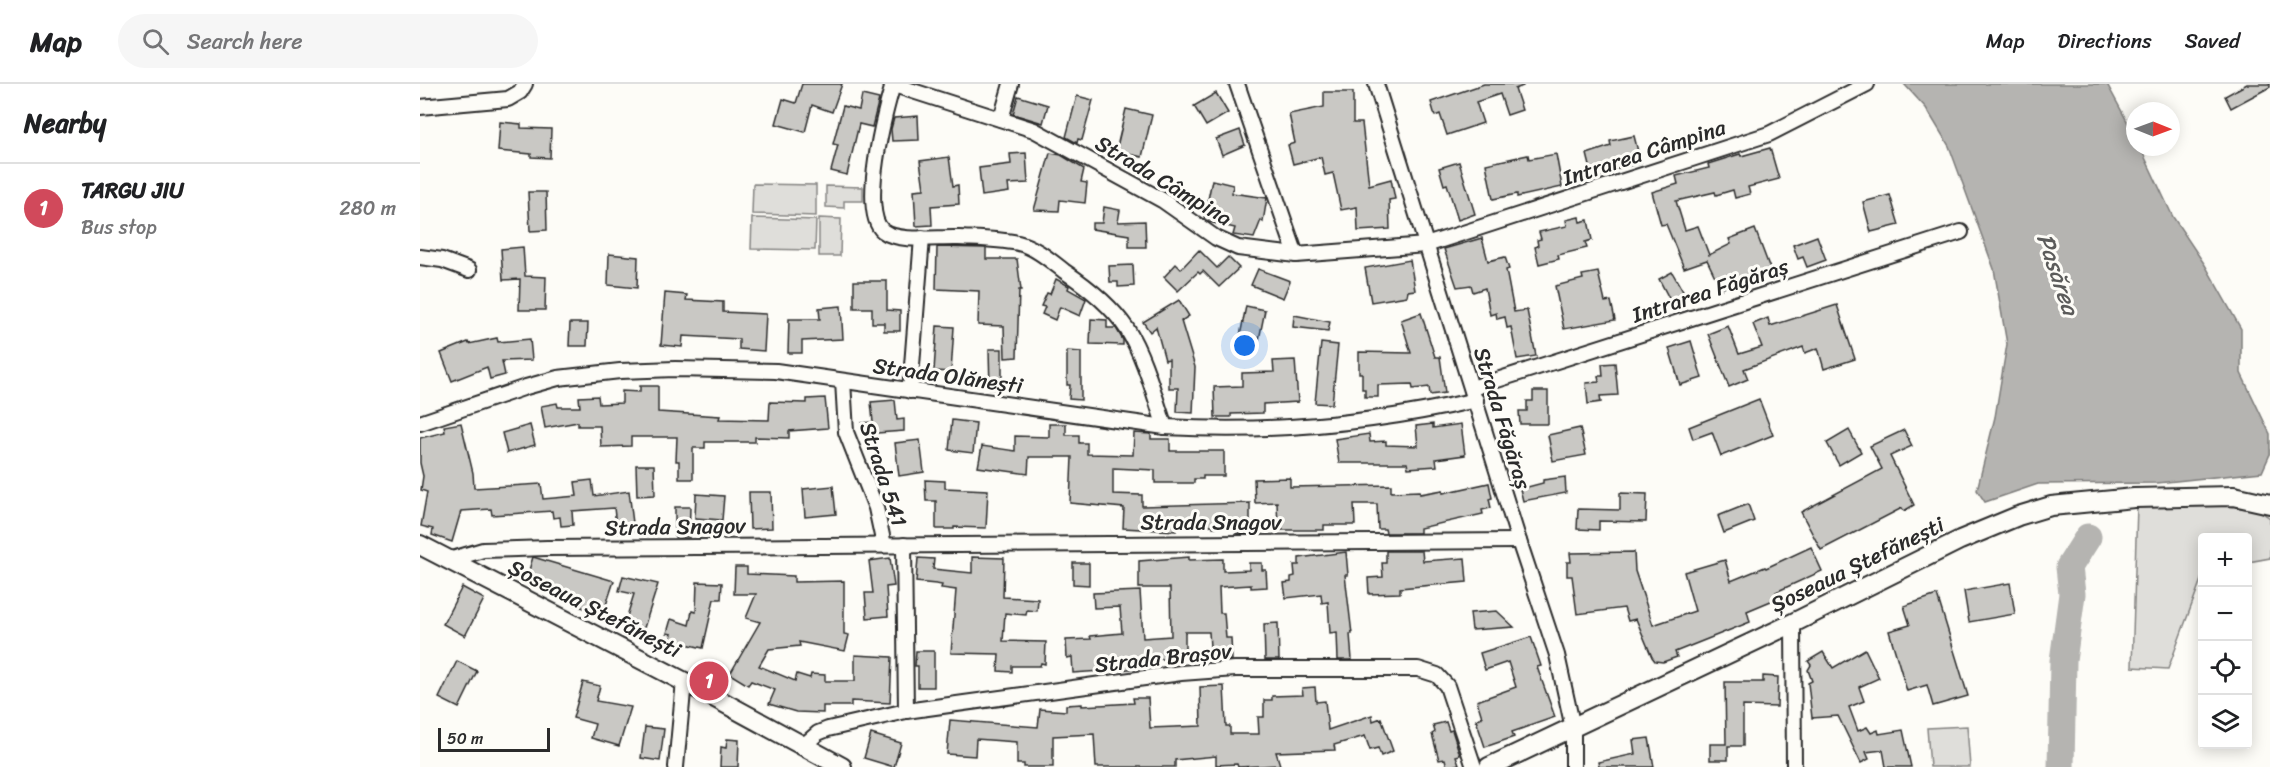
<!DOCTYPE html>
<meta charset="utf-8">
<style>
:root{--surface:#fff;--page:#f6f6f6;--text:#202124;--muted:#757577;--line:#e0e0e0;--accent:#d1495b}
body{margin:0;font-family:Sriracha,sans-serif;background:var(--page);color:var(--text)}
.controls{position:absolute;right:18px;bottom:18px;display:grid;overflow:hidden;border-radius:6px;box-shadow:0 3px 15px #0003}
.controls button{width:54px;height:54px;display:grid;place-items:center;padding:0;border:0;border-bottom:2px solid var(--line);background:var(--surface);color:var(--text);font:30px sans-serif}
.compass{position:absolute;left:1706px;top:18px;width:54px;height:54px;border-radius:50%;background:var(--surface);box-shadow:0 3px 15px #0003;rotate:91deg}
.scale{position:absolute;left:18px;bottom:15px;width:112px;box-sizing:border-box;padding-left:6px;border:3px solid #2b2b2b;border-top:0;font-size:16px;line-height:21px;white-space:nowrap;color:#2b2b2b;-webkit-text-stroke:4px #fdfcf7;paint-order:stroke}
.you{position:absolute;left:825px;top:262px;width:21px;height:21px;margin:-15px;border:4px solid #fff;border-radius:50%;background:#1a73e8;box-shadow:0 0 0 9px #1a73e833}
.badge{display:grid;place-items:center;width:39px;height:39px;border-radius:50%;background:var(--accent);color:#fff;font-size:20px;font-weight:700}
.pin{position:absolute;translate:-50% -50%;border:3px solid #fff;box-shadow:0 2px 6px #0006}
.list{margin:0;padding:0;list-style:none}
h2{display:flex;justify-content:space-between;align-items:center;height:78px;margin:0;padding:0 24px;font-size:26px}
h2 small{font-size:20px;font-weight:400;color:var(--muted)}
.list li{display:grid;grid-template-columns:39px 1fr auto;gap:18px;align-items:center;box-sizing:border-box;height:90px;padding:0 24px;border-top:2px solid var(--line)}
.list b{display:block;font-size:22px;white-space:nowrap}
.list p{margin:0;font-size:20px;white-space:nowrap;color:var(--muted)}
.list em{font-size:20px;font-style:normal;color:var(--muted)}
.icon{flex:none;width:33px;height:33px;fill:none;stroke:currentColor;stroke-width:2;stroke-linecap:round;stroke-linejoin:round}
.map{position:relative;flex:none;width:1850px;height:683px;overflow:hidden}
header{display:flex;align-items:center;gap:36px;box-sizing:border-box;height:84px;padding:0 30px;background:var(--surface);border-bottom:2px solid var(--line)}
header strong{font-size:28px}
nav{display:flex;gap:33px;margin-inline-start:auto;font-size:21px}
.search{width:420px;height:54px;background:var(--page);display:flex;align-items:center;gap:15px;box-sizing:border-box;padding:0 21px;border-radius:33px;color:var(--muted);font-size:22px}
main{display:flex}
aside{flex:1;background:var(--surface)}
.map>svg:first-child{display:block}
</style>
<header>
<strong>Map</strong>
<div class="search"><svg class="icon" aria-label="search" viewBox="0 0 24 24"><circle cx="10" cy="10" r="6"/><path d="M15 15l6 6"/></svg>Search here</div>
<nav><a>Map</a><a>Directions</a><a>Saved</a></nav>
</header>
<main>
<aside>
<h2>Nearby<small></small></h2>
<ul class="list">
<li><span class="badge">1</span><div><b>TARGU JIU</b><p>Bus stop</p></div><em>280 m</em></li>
</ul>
</aside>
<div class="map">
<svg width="1850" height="683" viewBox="0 0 1850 683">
<rect width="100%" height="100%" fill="#fdfcf7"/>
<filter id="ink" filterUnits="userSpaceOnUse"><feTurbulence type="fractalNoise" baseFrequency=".0167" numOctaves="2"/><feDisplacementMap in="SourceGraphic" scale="12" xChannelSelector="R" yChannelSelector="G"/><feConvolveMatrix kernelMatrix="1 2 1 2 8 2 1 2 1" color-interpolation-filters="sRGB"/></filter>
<g filter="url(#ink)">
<g fill="#dfdeda" stroke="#858482" stroke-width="1.5">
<path d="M333,100L396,101V132L332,130Z"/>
<path d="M406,102L443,103V117H424V124L406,123Z"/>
<path d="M332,134L396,136L395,166L331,165Z"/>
<path d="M399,134L421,135L420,172H399Z"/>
<path d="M1799,421L1838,426L1850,434V474L1828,478V454H1782V493L1748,585L1712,583L1717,422Z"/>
<path d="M1547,642L1550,683H1510L1507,644Z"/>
</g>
<path fill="#b5b4b1" stroke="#7e7d7b" stroke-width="1.5" d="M1484,0H1687L1715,52V63H1720L1753,133L1785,181L1821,245V289L1850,350V370L1842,388L1737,399L1618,400L1565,418L1557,406L1575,333L1587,260L1574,185L1529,62L1506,24Z"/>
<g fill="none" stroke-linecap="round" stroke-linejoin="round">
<path stroke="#b5b4b1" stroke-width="27" d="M1641,683L1643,577L1652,510L1649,483L1668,453"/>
</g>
<g fill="#c9c8c4" stroke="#2b2b2b" stroke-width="1.5">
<path d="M382,0H422L412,28L392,21L385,48L356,40L363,15L376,19Z"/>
<path d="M1064,0H1103V2L1095,5L1102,26L1087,31L1080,10L1056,18L1063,39L1027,51L1020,30L1015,32L1011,18Z"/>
<path d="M1827,0H1850V3L1811,24L1805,12Z"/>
<path d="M904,8H933V39H942L949,101L971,95L975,115L969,116L970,145L938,147L937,123L921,126L913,89L905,91L901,73L873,80L868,61L875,59L869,30L904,23Z"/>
<path d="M796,9L808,29L786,42L774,22Z"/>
<path d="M442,11L459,15L452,43L439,40L427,91L411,87L418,61L413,60L423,22L439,26Z"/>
<path d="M598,12L628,21L623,39L593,30Z"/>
<path d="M657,12L673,16L662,56L658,55L657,59L646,53Z"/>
<path d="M706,25L732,31L722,73L696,67Z"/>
<path d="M498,32L499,56L472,57L471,45L474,34Z"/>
<path d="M80,38L101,40V44L131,45L130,74L111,73V70L78,67Z"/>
<path d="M820,46L825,61L802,71L796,55Z"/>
<path d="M1214,52L1221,79L1190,86V89L1173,94L1167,70L1191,62L1190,57Z"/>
<path d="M1350,64L1359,95L1328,103L1330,110L1315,114L1313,106L1296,111L1295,108L1256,117L1265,146L1278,142L1289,171L1311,160L1309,155L1335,145L1352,190L1326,200L1324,194L1301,205L1287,176L1264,184L1246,140L1241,141L1232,108L1258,100L1256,92L1289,84L1288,80L1320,70L1321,72Z"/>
<path d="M606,69L608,99L588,100L589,108L562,112L559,84L591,80L590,70Z"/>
<path d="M630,69L641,71L664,85L661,98L667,99L665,119L640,116L639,127L614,126Z"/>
<path d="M1136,70L1142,103L1097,113V110L1073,115L1066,80L1108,71L1109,75Z"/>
<path d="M529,73L533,102L538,101L539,120L511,122L512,141L496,142L494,106L504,105L500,77Z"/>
<path d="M1039,78L1055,130L1038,136L1027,100L1024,101L1019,84Z"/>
<path d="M792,96L813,101L812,109L847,114L843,138L841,136L834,154L813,151L815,144L789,138L784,135Z"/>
<path d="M108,108H126L127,146L110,147Z"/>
<path d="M1470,111L1479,141L1451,148L1443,118Z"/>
<path d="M684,123L700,126L698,138L725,137L726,163H709V151L672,145V139H682Z"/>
<path d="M1159,133L1160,138L1168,136L1172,156L1165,158L1167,164L1138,171L1139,175L1119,180L1115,163L1118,162L1117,156L1121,155L1119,148L1147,142L1146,136Z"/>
<path d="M1397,152L1406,176L1387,183L1383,173L1378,175L1373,161Z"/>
<path d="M1062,154L1068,177L1085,173L1089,185L1086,186L1094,228L1107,226L1116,272L1097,275L1091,243L1087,244L1085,233L1077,235L1076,229L1070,231L1065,204L1053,208L1051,201L1037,203L1024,165Z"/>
<path d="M103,163L105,192L126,193L125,226H99L100,195L83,196L81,165Z"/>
<path d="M517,163L566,164V175H597L601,206H599L597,273L585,274L584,242L558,241L559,207L516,205Z"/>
<path d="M779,166L797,184L808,173L819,184L799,203L783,187L780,190L778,188L758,207L744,193L756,180L761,185Z"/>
<path d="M189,170L218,173L217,204L188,201Z"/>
<path d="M990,176L995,206L988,207L987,212L951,218L945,184Z"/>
<path d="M713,181L714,202L698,203V198H690L689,182Z"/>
<path d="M838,185L870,197L863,214L831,201Z"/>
<path d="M1178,188L1185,218L1191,217L1195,236L1144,245L1135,202L1163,195L1162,191Z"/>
<path d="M1252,188L1265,211L1251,218L1239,195Z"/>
<path d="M636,195L649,202L648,205L666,215L660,232L640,223L635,236L622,230L625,223L621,222L627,209L630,210Z"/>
<path d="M434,197H467V226L480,227V247H464V239H452V224H434Z"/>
<path d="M245,209L267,211L266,216L303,218V228L346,230L344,267L319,265V255L263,252L262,263L241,261Z"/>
<path d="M759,216L769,232L761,237L775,283L773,329L757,328L758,304H749V275L745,276L736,243L730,248L723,238Z"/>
<path d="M1417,221L1435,275L1404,285L1398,264L1385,269L1383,263L1324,285L1328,295L1309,303L1288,250L1308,242L1319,270L1342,263L1333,240L1348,234L1350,242Z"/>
<path d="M421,222L423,255L382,257V269H368L369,235H400L399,224Z"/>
<path d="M826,222L845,226L839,256L820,252Z"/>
<path d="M1001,229L1015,273H1020L1025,309L1010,311L1009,303L993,305L992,300L958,301V313H945V305H942V289H939V268L991,269L981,236Z"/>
<path d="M874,231L910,238L908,247L873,243Z"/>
<path d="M671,235L687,236V244H696L703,256V261L670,260Z"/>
<path d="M150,239H168L167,262H149Z"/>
<path d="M517,242L534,243L531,288L514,287Z"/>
<path d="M77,254L78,258L110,255L112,276L82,277L85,291L70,295L67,283L32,297L21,269L48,258L49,260Z"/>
<path d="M1271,257L1282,294L1260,301L1249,264Z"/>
<path d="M901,259L918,261L912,320L895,319Z"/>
<path d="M569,265H582V304L570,305Z"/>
<path d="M647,267L661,268V316L649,315L650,301H647Z"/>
<path d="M875,276L878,318L843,320V329L811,330V333H795L794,303L822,302V289L854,288L853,277Z"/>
<path d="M1195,279L1198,311L1180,312L1181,318L1168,320L1166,299L1179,298L1178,292H1183L1182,280Z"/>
<path d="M220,302H238V328L300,332L299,335L349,336L350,318L387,319V315L405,314L408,344L369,347V354L335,353V358H285V364H273V395H259V377H256L257,353H211V362L181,363L180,342H158V338L125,344L121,322L137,319L138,323H160L159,313L178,312L179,320L202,319V307L220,308Z"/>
<path d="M1113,307H1128V340H1100L1099,327H1107V317H1113Z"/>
<path d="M1339,315L1353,351L1301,372L1292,348L1273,355L1269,343Z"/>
<path d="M475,316L477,336L484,335V347L443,350L442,339L453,338L451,318Z"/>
<path d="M532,336L556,339L553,369L529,366Z"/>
<path d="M41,339L53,389L54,404L121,400L123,415L157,412L155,398L172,396L174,412L209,407L214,447L197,449L194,424L152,427L153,441L141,442L140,433L133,434L132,427L72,431L71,425L41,427L32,458L12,451L13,445L1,442L7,408L1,406L3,392L0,379V354L25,348L24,342Z"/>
<path d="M629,340H646V351H659V359H667V370L713,371L714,349L731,350V355H750V367H804V392H783V395H774V399H735V386L693,384V410L722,411V422L830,419V450L816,449V442L793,443V441H756V447L703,444L704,424L650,419L652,373H609L608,390L558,383L562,362L595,367V352L629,353Z"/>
<path d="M1013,340V344L1041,340L1045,371L1016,375L1017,382L988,384L987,379H919L915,355L949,350L950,358L966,357V361L998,362L996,342Z"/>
<path d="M110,341L115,361L87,369L82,349Z"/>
<path d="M1160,344L1166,371L1133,377L1128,351Z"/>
<path d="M1429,346L1441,368L1419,381L1407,359Z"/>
<path d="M1484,346L1492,362L1470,372L1494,421L1484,427L1482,424L1401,466L1381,428L1462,385L1450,362Z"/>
<path d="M500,356L504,388L479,392L475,359Z"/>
<path d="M216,381H234L235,411L217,412Z"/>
<path d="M1145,393L1146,409L1103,417L1100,405L1123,399V396Z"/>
<path d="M870,394V403L971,401V408L1000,407V410L1023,406V409L1069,399L1072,414L1069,415L1071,424L1062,426L1063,430L1000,444V449H966L965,445H958L957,420H934L935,441H904V446H858L857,418L835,419L834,395Z"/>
<path d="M505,396L525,397V404L568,406L566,444L534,443V445H516V417H506Z"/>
<path d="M413,402L416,430L385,433L383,405Z"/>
<path d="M329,408H351L352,444L330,445Z"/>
<path d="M1200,409L1227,410L1226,438L1179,437V446L1157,445L1158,425L1200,426Z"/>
<path d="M276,410L304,412L302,436L275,434Z"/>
<path d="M1328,420L1334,437L1304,449L1298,432Z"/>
<path d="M255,423H270L269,453H255Z"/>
<path d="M1391,463L1402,487L1356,508L1358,514L1327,527L1330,538L1255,568L1257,573L1243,578L1235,577L1232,573L1216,535L1208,537L1204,524L1157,530L1152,492H1147V478H1151L1150,469L1214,468L1215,487L1233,541L1275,527L1264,488L1305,476L1311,497L1345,483L1346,484Z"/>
<path d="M966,467H1002L1003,477L1045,474L1047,498L980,504V509L949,510L948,494L963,493L962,479H966Z"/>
<path d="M926,468L928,491H925L932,550H930L932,576H918L917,548L910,549L908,518L902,519L901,510L866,514L864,499L871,498V493L875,492L874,481H879V474Z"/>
<path d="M113,473L194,497L183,530L155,521L156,517L130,509L132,504L106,496Z"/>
<path d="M552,473L584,474L583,513L618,515L617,527L607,526L606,531L585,529L583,557L626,558L625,580L621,579L620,582H592V588L578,587L579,570L531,569L536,506L521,504L522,501L516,500L496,498L498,474L514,475L513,485L552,489Z"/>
<path d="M769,473V476L803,475V487L829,486V479H842V486H846L847,503L831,504V501L799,503L800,529H804L806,554H811L812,576L791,578L789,548H765V574L722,576L723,584L653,589L652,573L647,574L646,556L671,555L670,552L702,549L700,523L674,524L673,509L720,507L723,554L751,552L750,504H719V477Z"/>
<path d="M470,474L474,502L466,503L468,532L447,534L445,509H453L449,477Z"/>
<path d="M653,479H669V501L653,500Z"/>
<path d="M315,483H327V490L374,492V498L424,497V550L429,551L425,567L379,558L380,562L349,565L339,582L375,597L377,590L390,594L391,590L405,591V597H435V571L472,573L470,619L431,617V622H403V629L376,628L349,620L355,606L331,597L328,601L310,590L340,538L326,534L336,510H314Z"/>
<path d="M203,492L238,500L222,550L203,545L214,510L199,507Z"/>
<path d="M277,498L302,499L301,515H294L283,564L262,559L261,566L248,561L252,550L247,549L251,535L269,541L272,527L276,528Z"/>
<path d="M1590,499L1595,530L1549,538L1544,507Z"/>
<path d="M42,503L64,515L45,552L23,540Z"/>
<path d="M1517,511L1548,612L1513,622L1507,601L1487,607L1469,547L1490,541L1484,522Z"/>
<path d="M1077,527L1094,543L1052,546L1050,529Z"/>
<path d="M858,539L859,576H845L844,540Z"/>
<path d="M1111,553L1121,582L1117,583L1135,633L1092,648L1094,653L1065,663L1056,636L1062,633L1057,617L1096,603L1088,578L1065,586L1060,569Z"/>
<path d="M1445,565L1459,594L1439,603L1444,617L1429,623L1438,647L1447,643L1451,649L1458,646L1459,650L1483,646L1491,683H1466L1463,666L1446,668L1449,675L1441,679L1418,632L1392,634L1388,599L1392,597L1388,586L1391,581L1388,577L1403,568L1413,584Z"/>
<path d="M496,567H514V603H498V582H495Z"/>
<path d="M37,577L57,587L39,624L19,614Z"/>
<path d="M1343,592L1358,593L1357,623L1323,622V662H1308V676H1290V660H1306L1305,598H1343Z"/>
<path d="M163,598L180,602L176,617L211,623L199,662L171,654L175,640L153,634Z"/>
<path d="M804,602L806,642H810V650H839L838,633H844V616H852V612L883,611L882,604L895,603L896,618L905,617L908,646L952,631L953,637L961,634L973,667L961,672L958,664L950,666L945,652L914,661L915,666L856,668L860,681L818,683L817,680L796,681V672L755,676V683H676L674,650L633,652V683H604V680H597V658L556,655L555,672L527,670L530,636L618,643L620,625L646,627V621L662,620V622L714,619L713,614H728L730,644L781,642L780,603Z"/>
<path d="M1026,638L1029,647L1032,646L1040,671L1036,672L1039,680L1030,683H1027L1025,675L1019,676L1012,650L1015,648L1013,641Z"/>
<path d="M225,643L244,645L240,677L221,674Z"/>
<path d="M451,650L481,659L474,683L444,674Z"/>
<path d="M1229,654L1234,683H1179L1178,678L1215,670L1213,656Z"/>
<path d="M307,655L319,656L318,683H300L301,663L306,664Z"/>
</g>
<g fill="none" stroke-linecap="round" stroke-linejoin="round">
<g stroke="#2b2b2b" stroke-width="18">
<g id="minor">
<path d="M471,0L614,46L742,116L796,154L818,164L876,171L1006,161L1349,50L1447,0"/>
<path d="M817,0L876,171"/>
<path d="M956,0L1099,457L1137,571L1153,644V683"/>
<path d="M473,1C465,26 439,128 463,147C479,159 518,153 539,154C558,155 578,155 598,159C615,163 630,176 644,187C668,203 691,221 707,245C725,274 734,311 745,343"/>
<path d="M0,23L88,15L100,8L105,0"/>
<path d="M581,35L591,0"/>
<path d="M0,173L22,176L49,186"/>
<path d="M423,297L426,348L456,424L464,461"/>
<path d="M1052,304L1541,148"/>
<path d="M490,307L502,154"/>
<path d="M0,339L106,303L138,294L200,287L255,285L356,287L745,343C850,349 953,340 1056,316"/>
<path d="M484,461L486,627"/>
<path d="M29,476L63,466L127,464L1099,457"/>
<path d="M1373,539L1374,683"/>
<path d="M383,662L398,649L408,645L486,627L761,589L815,585H998L1017,591L1027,602L1054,683"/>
<path d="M256,683L264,597"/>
</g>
</g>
<g stroke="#2b2b2b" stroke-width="22">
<g id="secondary">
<path d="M0,461L286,609L422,683"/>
<path d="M1069,683L1373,539L1540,456L1598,432L1631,422L1714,414L1814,412L1850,420"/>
</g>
</g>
<use href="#minor" stroke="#fdfcf7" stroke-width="14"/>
<use href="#secondary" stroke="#fdfcf7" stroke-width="18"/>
</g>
</g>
<g text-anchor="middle" stroke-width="6" stroke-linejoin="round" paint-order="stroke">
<g font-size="22" fill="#2b2b2b" stroke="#fdfcf7">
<text transform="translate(1224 68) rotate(-18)" y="8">Intrarea Câmpina</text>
<text transform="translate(744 96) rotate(31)" y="8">Strada Câmpina</text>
<text transform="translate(1290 206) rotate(-18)" y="8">Intrarea Făgăraș</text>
<text transform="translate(528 291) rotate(8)" y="8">Strada Olănești</text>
<text transform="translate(1083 334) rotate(73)" y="8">Strada Făgăraș</text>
<text transform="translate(464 390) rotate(72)" y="8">Strada 541</text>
<text x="791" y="446">Strada Snagov</text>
<text transform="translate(255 442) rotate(-1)" y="8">Strada Snagov</text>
<text transform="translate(1437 480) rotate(-26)" y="8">Șoseaua Ștefănești</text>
<text transform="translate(175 524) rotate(27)" y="8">Șoseaua Ștefănești</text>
<text transform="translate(743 573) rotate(-6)" y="8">Strada Brașov</text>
</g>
<g font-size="24" font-style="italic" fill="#5b5b5a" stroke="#fdfcf7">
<text transform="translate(1638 190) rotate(71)" y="8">Pasărea</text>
</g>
</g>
</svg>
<div class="controls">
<button>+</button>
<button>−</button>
<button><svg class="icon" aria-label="locate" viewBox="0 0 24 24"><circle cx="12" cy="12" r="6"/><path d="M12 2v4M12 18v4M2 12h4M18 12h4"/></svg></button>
<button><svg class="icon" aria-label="layers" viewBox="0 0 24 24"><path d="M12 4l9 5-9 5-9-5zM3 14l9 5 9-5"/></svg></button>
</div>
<svg class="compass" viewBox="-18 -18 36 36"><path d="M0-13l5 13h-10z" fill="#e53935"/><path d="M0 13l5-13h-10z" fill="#757577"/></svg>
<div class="scale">50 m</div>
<div class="you"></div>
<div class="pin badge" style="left:289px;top:597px">1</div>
</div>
</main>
